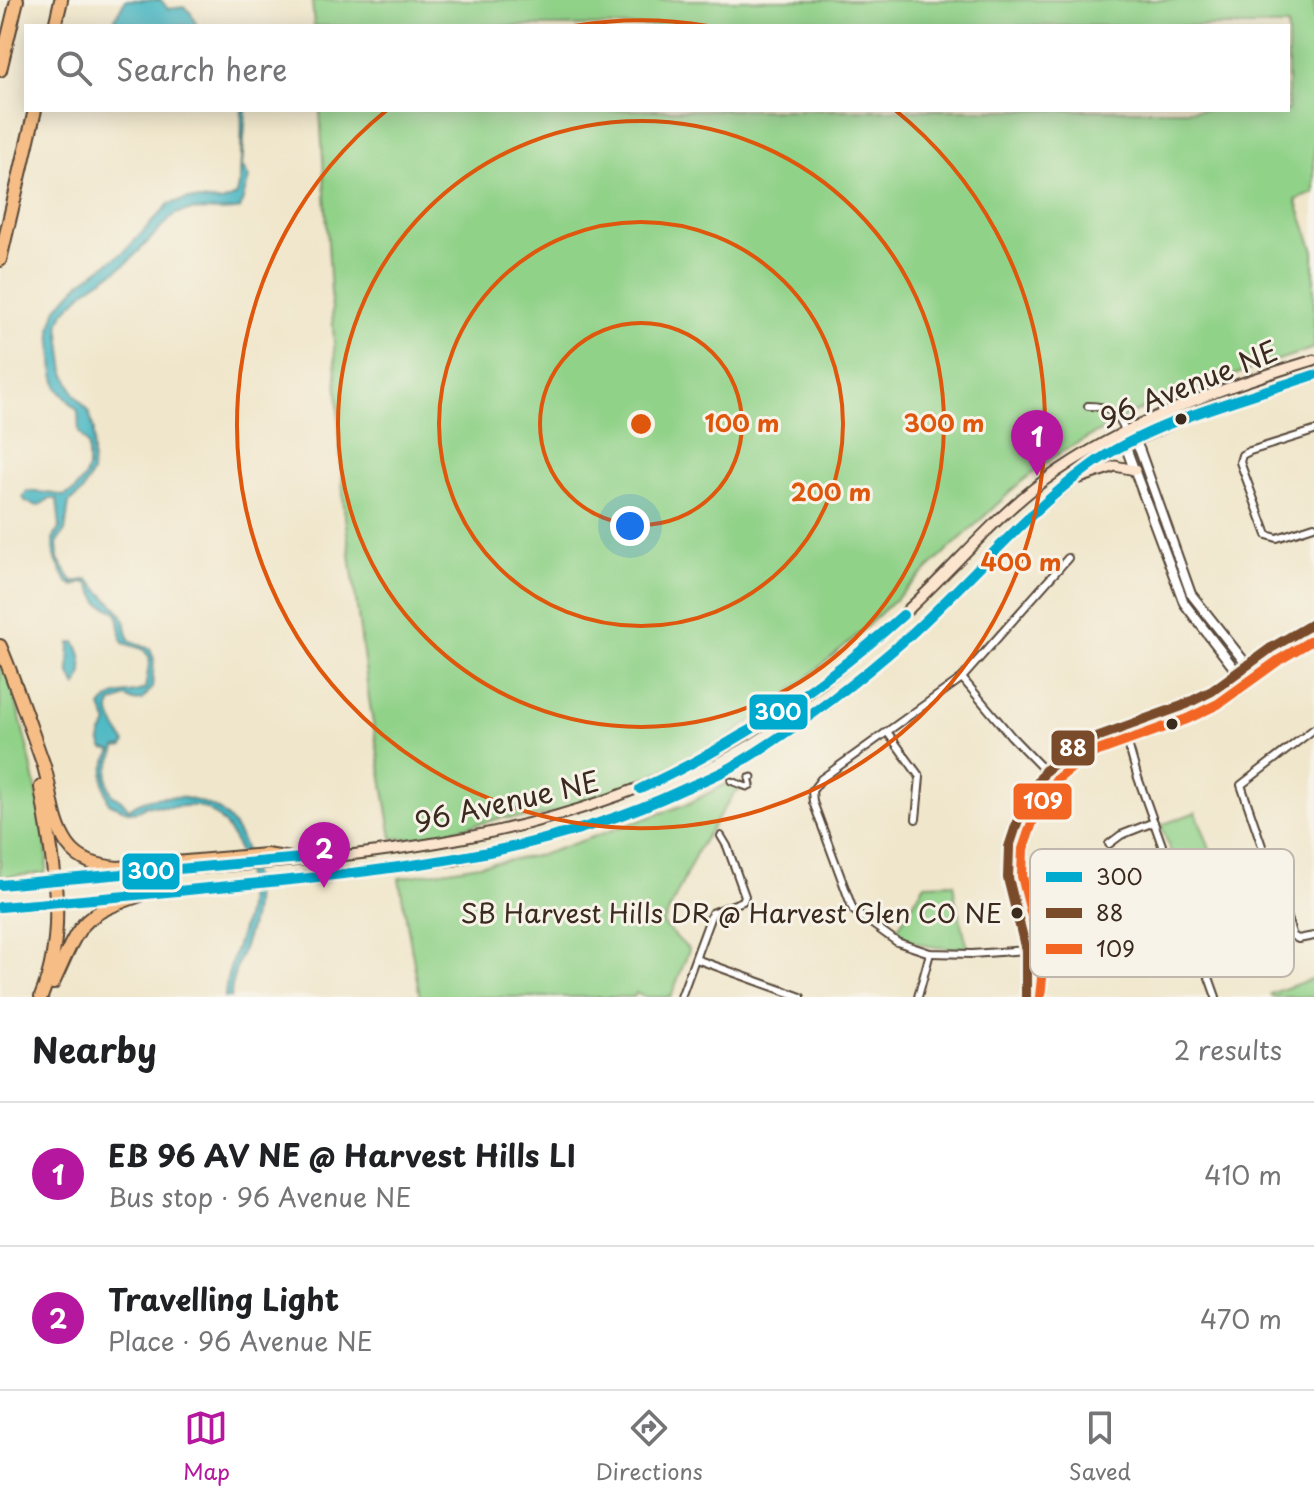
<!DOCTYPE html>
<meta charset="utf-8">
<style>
:root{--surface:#fff;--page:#f6f6f6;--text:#202124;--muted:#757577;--line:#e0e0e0;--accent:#b5179e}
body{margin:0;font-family:"Playpen Sans",sans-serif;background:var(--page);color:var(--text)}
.you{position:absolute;left:630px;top:526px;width:28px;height:28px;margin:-20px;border:6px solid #fff;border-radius:50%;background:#1a73e8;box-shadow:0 0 0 12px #1a73e833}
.badge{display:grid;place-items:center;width:52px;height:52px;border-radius:50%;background:var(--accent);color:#fff;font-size:26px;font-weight:700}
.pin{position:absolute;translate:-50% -66px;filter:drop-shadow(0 2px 4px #0008)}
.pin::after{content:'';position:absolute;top:42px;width:28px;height:24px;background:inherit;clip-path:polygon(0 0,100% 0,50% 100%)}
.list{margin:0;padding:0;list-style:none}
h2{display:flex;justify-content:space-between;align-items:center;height:104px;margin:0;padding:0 32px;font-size:34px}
h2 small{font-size:26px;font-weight:400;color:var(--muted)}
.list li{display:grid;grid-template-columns:52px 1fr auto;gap:24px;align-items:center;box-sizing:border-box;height:144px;padding:0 32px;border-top:2px solid var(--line)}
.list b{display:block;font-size:30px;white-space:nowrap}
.list p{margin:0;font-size:26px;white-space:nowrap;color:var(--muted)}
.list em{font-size:26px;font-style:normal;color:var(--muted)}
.icon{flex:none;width:44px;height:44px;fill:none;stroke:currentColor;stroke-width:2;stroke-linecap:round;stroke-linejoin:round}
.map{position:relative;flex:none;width:1314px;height:997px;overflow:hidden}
.search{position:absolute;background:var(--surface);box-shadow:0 4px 20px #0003;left:24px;right:24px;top:24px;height:88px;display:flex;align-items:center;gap:20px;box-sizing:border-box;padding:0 28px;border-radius:0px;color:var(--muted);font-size:30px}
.sheet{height:392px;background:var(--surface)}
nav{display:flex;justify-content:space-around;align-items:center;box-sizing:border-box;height:112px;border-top:2px solid var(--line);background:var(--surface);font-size:22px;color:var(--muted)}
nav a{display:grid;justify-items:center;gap:4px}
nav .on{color:var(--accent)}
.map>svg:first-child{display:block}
</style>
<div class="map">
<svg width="1314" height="997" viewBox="0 0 1314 997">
<rect width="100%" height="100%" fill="#f7f3e8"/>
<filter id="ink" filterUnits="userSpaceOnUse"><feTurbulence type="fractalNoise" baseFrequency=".0125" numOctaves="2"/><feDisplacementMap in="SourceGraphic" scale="16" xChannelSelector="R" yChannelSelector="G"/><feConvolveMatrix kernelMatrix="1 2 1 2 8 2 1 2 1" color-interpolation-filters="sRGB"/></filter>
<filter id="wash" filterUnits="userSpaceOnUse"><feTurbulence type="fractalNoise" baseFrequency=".006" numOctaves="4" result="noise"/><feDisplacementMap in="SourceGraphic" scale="32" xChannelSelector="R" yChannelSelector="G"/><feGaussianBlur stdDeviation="1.8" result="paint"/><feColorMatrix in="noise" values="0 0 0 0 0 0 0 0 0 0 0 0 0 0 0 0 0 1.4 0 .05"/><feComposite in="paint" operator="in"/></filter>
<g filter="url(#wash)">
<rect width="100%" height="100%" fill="#f0e6cb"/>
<g fill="#91d289" stroke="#667e54" stroke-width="2">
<path d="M312,0H1314V193L1296,200L1314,251V348L1180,393L1129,415L1058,454L1021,482L854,638L783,698L723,741L662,771L573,807L533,818H501L419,839L392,838L369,699L344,509L320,110H1288V26H314Z"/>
<path d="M0,651C19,708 32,759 41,818C44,836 50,856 45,873L0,877Z"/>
<path d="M731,781L747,787L735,792L698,849L663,924L689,950L671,997H645L636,993L634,997H420L399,878L541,855L690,803Z"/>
<path d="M1196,812L1221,878L1185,891L1161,825Z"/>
<path d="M954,883L955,898L968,948C941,949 918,947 895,933L925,884Z"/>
<path d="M1314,978V997H1272L1270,994Z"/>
</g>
<g fill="#49b7c3" stroke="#427070" stroke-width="2">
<path d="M125,0H161L168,9L184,7L191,13L197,26H111Z"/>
<path d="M242,110H246L242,166L249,178L240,209C219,214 196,206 175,214L126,264L86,290L64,312L59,325L65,373L74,393L89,412L94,430L92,473L82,492L69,503L65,531L57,542L58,559L73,583L88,579L119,610L125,621L129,640L150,649L154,659L152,688L142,700L133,701L126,697L111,703C106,718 119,730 125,743L123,747L116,748C111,768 101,774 113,796L120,799L129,809C145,796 173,794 193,800C202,802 214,806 221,812C247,834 258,882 253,914C249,942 231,969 231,997H225C226,969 240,942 246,914C253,881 237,819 201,807C190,804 181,807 170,807C162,808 154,805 146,805C132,818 123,809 109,803C102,782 100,771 112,751L104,749C97,738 102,734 108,724L101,707C116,688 126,697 145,689L150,658L143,649L123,643C120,632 120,623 117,612L100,604L89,584L85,582L74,586L67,582L54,556L53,539L60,527L57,499H49L38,506L26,502L23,497L27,491C39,493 53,492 64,496L74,491L84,479L88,468V445L79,432L78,411L58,389L54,374L51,327L57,308L80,283L125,251L169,204L188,199L222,202L236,196C243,184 241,128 242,110Z"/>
<path d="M75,642C84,656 85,674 76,687L69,671L70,643Z"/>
</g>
</g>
<g filter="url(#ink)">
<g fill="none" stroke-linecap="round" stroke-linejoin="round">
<g stroke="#564638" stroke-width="9">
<path id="pedestrian" d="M731,781L747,787L751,785L749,778L752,777"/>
</g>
<g stroke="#564638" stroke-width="10">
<g id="minor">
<path d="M1088,406C1108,406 1119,412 1125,431"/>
<path d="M1314,431L1250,451L1242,455L1240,462L1267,535L1277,538L1314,526"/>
<path d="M962,678L1068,558"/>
<path d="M1123,726L1137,775L1216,997"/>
<path d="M1314,729L1241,785L1293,936L1298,939L1314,936"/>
<path d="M888,733L920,777L916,819"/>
<path d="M1045,771L1011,736L962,678L821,779L812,791L813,802L853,910L897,942L930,953L972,954L1094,945"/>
<path d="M1109,844L1121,835L1154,822"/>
<path d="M696,959L801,997"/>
<path d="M681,997L712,913L743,901L745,896L727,846L721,836"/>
<path d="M918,997L930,953"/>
</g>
</g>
<g stroke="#564638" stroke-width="12">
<g id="tertiary">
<path d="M1125,431V445L1184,603L1237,672"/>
<path d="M1125,431L1135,440L1140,451L1191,594L1247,665"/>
<path d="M1026,997L1028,978L1026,950L1008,878L1009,847L1022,808L1045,771L1080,743L1182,706L1212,691L1271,648L1314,623"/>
</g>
</g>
<g stroke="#564638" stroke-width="13">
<g id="secondary">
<path d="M1080,478L1115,466L1135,470"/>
<path d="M55,879C296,859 553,861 763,724C816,690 867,650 912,606C956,565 996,516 1045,480C1125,422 1220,388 1314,360"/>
<path d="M57,902L167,893L456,860L560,836L651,805L734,766L828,704L909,636L1029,518L1091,465L1125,445L1188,417L1314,375"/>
</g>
</g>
<g stroke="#564638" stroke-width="14">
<g id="primary">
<path d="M0,885L55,879"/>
<path d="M0,907L57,902"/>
</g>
</g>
<g stroke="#564638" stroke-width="16">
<g id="motorway">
<path d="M55,26L61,0"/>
<path d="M0,70L17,0"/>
<path d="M0,260L35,110"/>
<path d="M0,646C16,684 29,724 43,763C52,790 51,821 68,845C80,862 99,866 118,868L266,855L292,859"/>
<path d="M41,787C52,857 69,929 41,997"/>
<path d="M53,983C80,925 77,916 141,895"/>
</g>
</g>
<use href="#pedestrian" stroke="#fff" stroke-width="5"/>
<use href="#minor" stroke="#fff" stroke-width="6"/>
<use href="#tertiary" stroke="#fff" stroke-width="8"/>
<use href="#secondary" stroke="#fbe5cf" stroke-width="9"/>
<use href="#primary" stroke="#f6be86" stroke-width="10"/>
<use href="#motorway" stroke="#f6be86" stroke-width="12"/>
<g stroke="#f7f3e8" stroke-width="16">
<g id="bus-1">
<path d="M640,789C737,744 823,687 903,615"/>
<path d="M0,885L302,858"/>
<path d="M0,907C100,899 200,889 300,879C435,864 559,848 684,789C702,781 721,774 737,764C798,727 855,684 908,637C970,581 1023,515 1090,466C1150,422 1243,399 1314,375"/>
</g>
</g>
<g stroke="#f7f3e8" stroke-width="16">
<path id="bus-2" d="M1026,997V950L1008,878L1009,847L1022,808L1045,771L1080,743L1182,706L1212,691L1271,648L1314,623"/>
</g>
<g stroke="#f7f3e8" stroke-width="16">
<path id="bus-3" d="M1040,997L1042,978L1040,948L1022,876L1023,849L1035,814L1056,780L1087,755L1187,719L1218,704L1279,660L1314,639"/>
</g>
<use href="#bus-1" stroke="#00a9ce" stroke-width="10"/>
<use href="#bus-2" stroke="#7a4b2a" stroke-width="10"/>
<use href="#bus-3" stroke="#f26522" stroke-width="10"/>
</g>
</g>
<g fill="none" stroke="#df570d" stroke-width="4">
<circle cx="641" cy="424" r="101"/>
<circle cx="641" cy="424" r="202"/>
<circle cx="641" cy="424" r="303"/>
<path d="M574 26A404 404 0 0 1 708 26M895 110A404 404 0 1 1 387 110"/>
</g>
<g fill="#3b2a1e" stroke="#f7f3e8" stroke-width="3">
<circle cx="1181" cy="419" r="7"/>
<circle cx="1172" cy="724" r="7"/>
<circle cx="1017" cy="913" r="7"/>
</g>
<g text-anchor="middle" stroke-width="6" stroke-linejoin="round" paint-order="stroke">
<g font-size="26" fill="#3b2a1e" stroke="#f7f3e8" text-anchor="end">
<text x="1002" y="923">SB Harvest Hills DR @ Harvest Glen CO NE</text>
</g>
<g font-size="28" fill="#3b2a1e" stroke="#f7f3e8">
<text transform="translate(1189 385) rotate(-22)" y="10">96 Avenue NE</text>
<text transform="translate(507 802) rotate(-13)" y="10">96 Avenue NE</text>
</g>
</g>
<rect x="1030" y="849" width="264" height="128" rx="12" fill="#f7f3e8" stroke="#bfb7ab" stroke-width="2"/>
<rect x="1046" y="872" width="36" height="10" fill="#00a9ce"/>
<rect x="1046" y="908" width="36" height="10" fill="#7a4b2a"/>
<rect x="1046" y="944" width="36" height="10" fill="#f26522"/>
<g font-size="22" fill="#3b2a1e">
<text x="1096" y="885">300</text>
<text x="1096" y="921">88</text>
<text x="1096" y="957">109</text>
</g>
<circle cx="641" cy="424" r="12" fill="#df570d" stroke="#f7f3e8" stroke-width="4"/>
<g font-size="24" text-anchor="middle" font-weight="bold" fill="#df570d" stroke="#f7f3e8" stroke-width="6" stroke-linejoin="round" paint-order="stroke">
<text x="742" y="432">100 m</text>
<text x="944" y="432">300 m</text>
<text x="831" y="501">200 m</text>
<text x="1021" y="571">400 m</text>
</g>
<g stroke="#f7f3e8" stroke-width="3">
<rect x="748" y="693" width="61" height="38" rx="8" fill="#00a9ce"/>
<rect x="1050" y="729" width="46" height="38" rx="8" fill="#7a4b2a"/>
<rect x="1012" y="782" width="61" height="39" rx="8" fill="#f26522"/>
<rect x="121" y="852" width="60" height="39" rx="8" fill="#00a9ce"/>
</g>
<g font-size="22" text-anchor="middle" font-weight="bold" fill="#fff">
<text x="778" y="720">300</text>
<text x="1073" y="756">88</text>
<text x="1043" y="809">109</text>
<text x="151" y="879">300</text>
</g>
</svg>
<div class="you"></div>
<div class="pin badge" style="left:1037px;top:476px">1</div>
<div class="pin badge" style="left:324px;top:888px">2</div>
<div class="search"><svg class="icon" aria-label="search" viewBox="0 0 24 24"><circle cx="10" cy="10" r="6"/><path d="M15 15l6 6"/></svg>Search here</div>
</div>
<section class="sheet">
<h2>Nearby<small>2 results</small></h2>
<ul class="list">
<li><span class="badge">1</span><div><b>EB 96 AV NE @ Harvest Hills LI</b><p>Bus stop · 96 Avenue NE</p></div><em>410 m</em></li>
<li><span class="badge">2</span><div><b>Travelling Light</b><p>Place · 96 Avenue NE</p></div><em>470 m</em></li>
</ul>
</section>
<nav>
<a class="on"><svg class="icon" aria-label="map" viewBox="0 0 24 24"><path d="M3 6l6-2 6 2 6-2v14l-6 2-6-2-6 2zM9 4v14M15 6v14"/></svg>Map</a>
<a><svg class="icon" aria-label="directions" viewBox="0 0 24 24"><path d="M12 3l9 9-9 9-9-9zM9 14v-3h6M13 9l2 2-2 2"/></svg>Directions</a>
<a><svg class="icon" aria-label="saved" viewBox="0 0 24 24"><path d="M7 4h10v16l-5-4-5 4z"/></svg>Saved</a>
</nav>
